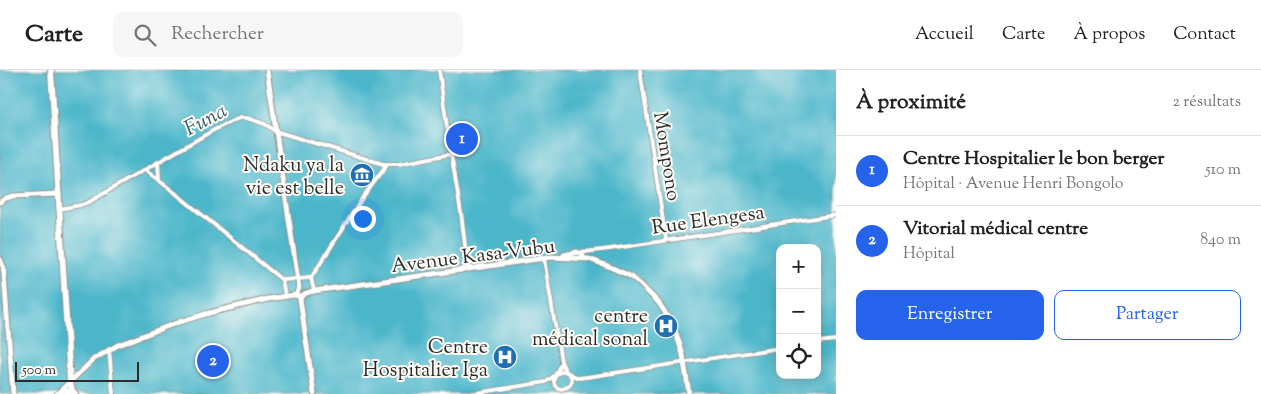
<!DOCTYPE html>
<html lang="fr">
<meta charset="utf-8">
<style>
:root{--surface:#fff;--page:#f6f6f6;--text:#202124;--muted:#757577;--line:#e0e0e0;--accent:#2563eb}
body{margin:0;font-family:"Sorts Mill Goudy",serif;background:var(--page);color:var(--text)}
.controls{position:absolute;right:15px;bottom:15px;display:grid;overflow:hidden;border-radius:10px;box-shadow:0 2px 12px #0003}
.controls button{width:45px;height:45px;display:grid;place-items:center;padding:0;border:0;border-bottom:1px solid var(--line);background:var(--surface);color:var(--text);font:25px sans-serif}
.scale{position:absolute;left:15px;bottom:12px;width:124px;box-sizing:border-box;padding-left:5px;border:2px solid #2b2b2b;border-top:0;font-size:14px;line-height:18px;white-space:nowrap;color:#2b2b2b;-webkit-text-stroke:4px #fdfcf7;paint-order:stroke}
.you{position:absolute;left:362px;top:148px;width:18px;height:18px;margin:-12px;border:4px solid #fff;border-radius:50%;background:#1a73e8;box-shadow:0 0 0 8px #1a73e833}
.badge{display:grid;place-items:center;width:32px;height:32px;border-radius:50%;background:var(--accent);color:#fff;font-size:16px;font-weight:700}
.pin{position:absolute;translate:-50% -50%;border:2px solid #fff;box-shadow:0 1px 5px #0006}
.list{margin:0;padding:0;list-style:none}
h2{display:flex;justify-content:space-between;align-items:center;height:65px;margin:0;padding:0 20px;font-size:21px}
h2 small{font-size:16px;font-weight:400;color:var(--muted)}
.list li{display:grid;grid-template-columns:32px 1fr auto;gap:15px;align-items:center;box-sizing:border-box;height:70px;padding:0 20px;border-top:1px solid var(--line)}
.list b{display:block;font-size:19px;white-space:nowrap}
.list p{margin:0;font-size:16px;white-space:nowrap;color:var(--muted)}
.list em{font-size:16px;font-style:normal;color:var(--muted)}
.actions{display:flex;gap:10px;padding:15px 20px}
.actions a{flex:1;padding:11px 0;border:1px solid var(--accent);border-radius:10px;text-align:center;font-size:18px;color:var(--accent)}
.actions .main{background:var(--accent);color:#fff}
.icon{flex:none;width:28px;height:28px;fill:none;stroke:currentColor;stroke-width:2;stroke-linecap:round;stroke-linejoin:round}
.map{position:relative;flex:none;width:836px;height:324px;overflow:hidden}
header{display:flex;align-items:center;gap:30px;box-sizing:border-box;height:70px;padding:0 25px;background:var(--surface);border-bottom:1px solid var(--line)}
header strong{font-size:24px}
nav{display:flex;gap:28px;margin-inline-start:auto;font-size:18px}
.search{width:350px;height:45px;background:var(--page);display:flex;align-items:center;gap:12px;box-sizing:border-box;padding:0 18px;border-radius:10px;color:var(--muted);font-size:19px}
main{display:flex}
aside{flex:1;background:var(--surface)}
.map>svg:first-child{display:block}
</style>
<header>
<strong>Carte</strong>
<div class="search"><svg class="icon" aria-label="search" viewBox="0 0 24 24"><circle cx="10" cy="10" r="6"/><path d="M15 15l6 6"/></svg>Rechercher</div>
<nav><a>Accueil</a><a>Carte</a><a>À propos</a><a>Contact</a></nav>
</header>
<main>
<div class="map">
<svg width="836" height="324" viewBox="0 0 836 324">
<rect width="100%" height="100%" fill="#fdfcf7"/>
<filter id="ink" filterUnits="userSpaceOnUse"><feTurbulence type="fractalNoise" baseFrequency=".02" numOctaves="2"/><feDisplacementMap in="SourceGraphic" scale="10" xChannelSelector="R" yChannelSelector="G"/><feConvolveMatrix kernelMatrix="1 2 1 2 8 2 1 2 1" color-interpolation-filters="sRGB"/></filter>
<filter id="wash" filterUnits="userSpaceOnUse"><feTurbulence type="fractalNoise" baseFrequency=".0096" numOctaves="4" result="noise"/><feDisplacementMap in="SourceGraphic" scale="20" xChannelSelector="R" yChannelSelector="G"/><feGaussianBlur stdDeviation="1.12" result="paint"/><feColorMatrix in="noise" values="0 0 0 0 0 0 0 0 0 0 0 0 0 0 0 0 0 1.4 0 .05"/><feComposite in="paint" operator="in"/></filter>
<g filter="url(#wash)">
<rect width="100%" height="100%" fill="#f9eede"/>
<path fill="#4cb6ca" stroke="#3c707a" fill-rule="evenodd" d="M0,0H836V324H0ZM780,178H817V305H780Z"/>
</g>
<g filter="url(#ink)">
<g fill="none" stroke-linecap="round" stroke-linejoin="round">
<g stroke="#928c84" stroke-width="5.5">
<g id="minor">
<path d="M439,0L449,71L461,143L468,199"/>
<path d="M640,0L666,170"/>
<path d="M158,92L159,110"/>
<path d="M145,100L174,122L282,210"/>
<path d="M59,139L81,135L89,132L212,61L232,51L240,48H247L265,54L275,61L383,94H399L451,84"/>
<path d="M576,183L610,179L836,145"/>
<path d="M544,189L561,291L566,302"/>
<path d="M311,208L363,127L387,95"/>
<path d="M311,208L314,221"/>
<path d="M282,210L311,208"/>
<path d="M282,210L285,226"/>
<path d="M817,272L836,270"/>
<path d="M109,279L113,324"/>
<path d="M557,304C564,298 571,302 572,311C569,319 557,323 554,312C553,306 559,299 561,293"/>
<path d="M570,304L579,308L594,306L780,278"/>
<path d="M470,324L546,312L555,305"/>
</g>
</g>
<g stroke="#928c84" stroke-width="7">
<g id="major">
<path d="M267,0L299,218L297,223L298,225"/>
<path d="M0,132L6,128L13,126L59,124"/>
<path d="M564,185L577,182"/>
<path d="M583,187L582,185L584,182"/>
<path d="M0,189L3,196L4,205L13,324"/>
<path d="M300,229C302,223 307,223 314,221L552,187L589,189L608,196L632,207L641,215L659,233L671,252L677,266L683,285L689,324"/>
<path d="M57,324L94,289L118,275L179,252L209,243L268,229L294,225L299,226L300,229L314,324"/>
</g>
</g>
<g stroke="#928c84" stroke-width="8">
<g id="highway">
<path d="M51,0L70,313L72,320L75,324"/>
<path d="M61,321L64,320L69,322"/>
</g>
</g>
<use href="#minor" stroke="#fff" stroke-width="4"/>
<use href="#major" stroke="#fff" stroke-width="5"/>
<use href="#highway" stroke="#fff" stroke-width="6"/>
</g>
</g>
<defs>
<g id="museum-disc" transform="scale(1.25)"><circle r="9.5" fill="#1f6fb2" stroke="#fdfcf7"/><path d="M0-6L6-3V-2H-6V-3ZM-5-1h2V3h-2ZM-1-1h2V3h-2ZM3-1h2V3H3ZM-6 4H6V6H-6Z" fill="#fff"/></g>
<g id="hospital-disc" transform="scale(1.25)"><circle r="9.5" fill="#1f6fb2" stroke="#fdfcf7"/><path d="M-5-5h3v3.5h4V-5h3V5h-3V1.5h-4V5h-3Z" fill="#fff"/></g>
</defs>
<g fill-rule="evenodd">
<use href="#museum-disc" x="362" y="105"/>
<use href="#hospital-disc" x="666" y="256"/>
<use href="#hospital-disc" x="505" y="287"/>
</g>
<g text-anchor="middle" stroke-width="4" stroke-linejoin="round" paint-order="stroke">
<g font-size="20" fill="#2b2b2b" stroke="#fdfcf7">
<text transform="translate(668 86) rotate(81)" y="7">Mompono</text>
<text transform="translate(708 149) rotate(-8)" y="7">Rue Elengesa</text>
<text transform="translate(473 185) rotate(-7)" y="7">Avenue Kasa-Vubu</text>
</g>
<g font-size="20" fill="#2b2b2b" stroke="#fdfcf7" text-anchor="end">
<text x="344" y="101">Ndaku ya la<tspan x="344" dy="23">vie est belle</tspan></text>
<text x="648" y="252">centre<tspan x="648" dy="23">médical sonal</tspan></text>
<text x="488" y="283">Centre<tspan x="488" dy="23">Hospitalier Iga</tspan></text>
</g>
<g font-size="21" font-style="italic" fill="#375c63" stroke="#fdfcf7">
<text transform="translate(205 49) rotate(-28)" y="7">Funa</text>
</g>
</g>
</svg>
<div class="controls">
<button>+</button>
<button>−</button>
<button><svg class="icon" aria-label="locate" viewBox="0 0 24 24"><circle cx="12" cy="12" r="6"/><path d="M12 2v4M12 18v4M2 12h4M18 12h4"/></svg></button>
</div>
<div class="scale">500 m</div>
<div class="you"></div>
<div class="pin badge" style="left:462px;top:69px">1</div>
<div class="pin badge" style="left:213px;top:291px">2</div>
</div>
<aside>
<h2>À proximité<small>2 résultats</small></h2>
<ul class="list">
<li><span class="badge">1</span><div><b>Centre Hospitalier le bon berger</b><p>Hôpital · Avenue Henri Bongolo</p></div><em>510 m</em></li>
<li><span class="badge">2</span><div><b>Vitorial médical centre</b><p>Hôpital</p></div><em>840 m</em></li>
</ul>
<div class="actions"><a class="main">Enregistrer</a><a>Partager</a></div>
</aside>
</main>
